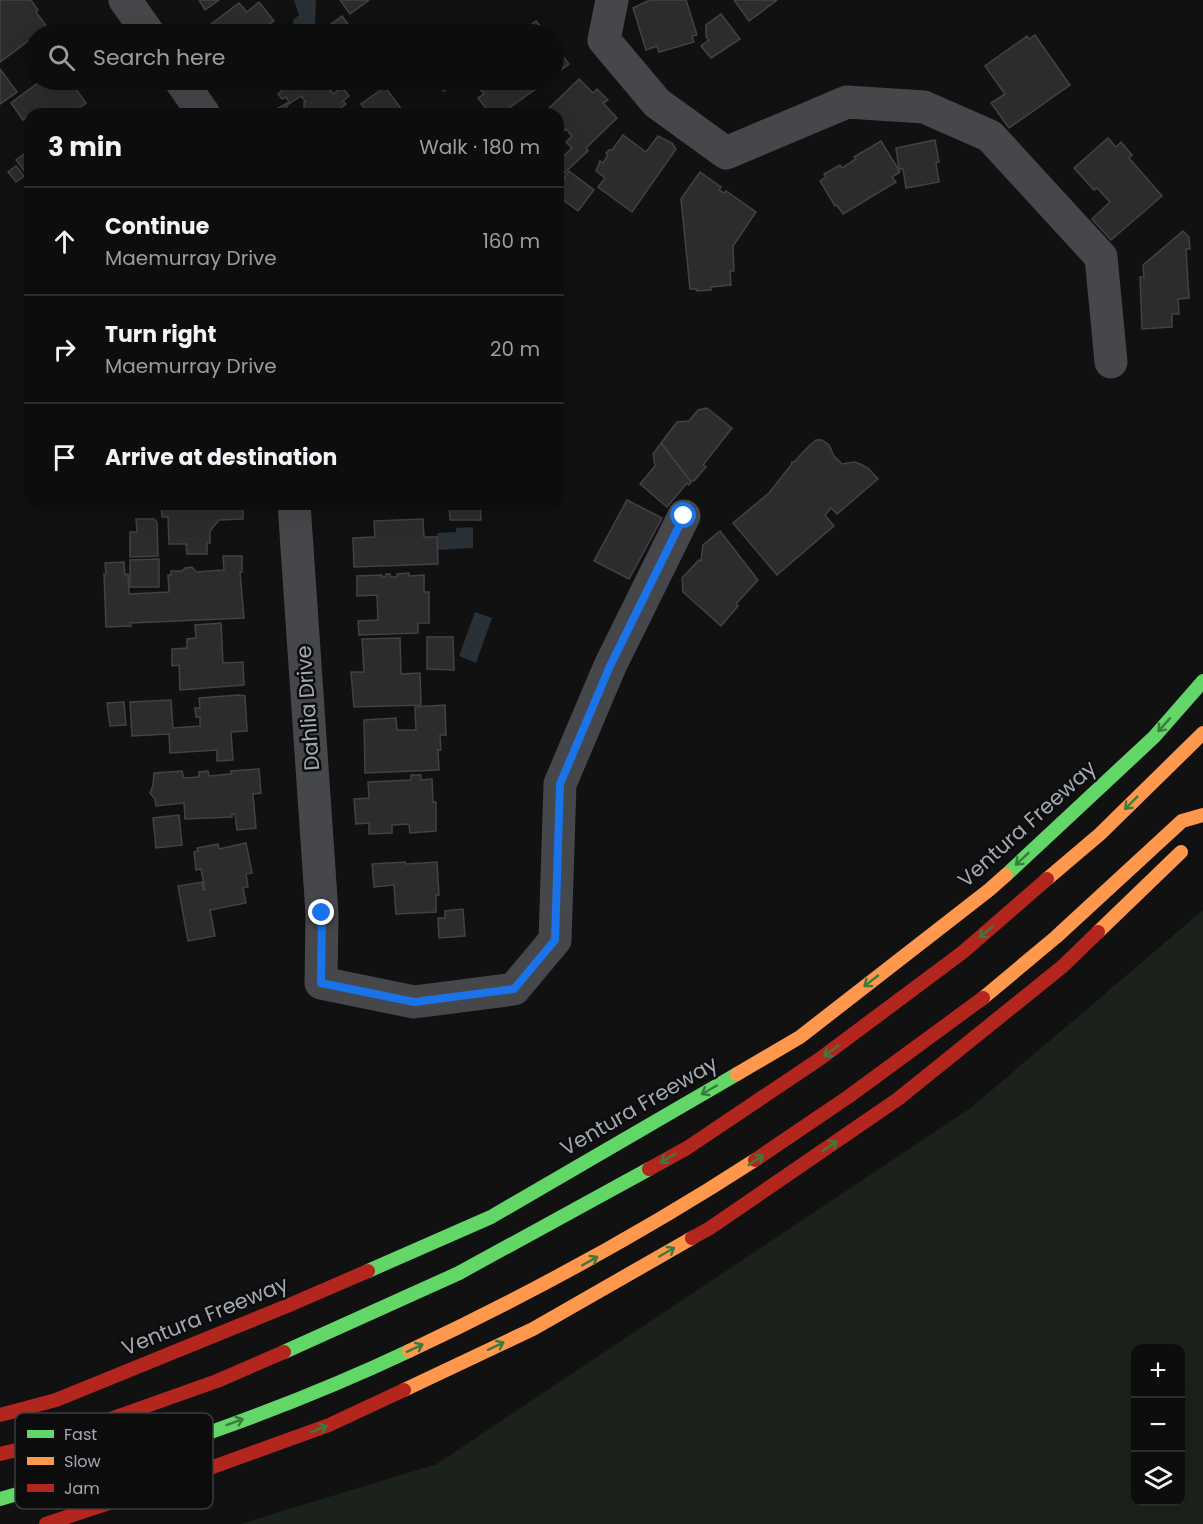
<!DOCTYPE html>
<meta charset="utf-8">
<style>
:root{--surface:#0d0d0e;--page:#161617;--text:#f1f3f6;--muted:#9a9c9e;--line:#2d2d2e}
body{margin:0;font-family:Poppins,sans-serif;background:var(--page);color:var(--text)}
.controls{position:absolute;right:18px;bottom:18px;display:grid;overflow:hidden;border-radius:12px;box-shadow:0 6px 24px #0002}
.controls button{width:54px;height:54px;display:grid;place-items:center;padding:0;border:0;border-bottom:2px solid var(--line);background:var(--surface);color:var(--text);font:30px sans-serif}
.stop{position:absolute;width:18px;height:18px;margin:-14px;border:4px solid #1a73e8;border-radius:50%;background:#fff}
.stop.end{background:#1a73e8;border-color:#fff;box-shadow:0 2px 6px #0008}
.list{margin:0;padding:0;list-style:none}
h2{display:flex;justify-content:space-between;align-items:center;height:78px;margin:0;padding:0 24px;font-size:26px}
h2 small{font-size:20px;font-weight:400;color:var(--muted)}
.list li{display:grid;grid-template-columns:39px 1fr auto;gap:18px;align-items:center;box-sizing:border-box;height:108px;padding:0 24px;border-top:2px solid var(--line)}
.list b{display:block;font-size:22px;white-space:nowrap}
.list p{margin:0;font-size:20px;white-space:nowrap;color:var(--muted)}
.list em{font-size:20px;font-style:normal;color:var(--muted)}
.icon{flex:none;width:33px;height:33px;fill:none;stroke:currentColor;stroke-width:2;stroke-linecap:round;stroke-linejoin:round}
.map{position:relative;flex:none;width:1203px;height:1524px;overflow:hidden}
.search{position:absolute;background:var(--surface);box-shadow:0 6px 24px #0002;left:24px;top:24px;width:540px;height:66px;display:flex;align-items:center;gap:15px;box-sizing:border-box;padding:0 21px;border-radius:33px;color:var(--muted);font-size:22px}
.panel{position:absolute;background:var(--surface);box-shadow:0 6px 24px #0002;left:24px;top:108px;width:540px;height:402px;border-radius:18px}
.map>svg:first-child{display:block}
</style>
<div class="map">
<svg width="1203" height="1524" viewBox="0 0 1203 1524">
<rect width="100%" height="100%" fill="#111112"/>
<path fill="#1b221c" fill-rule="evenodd" d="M1203,910V1524H240L437,1464L972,1107ZM1136,1348H1180V1502H1136Z"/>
<g fill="#293136">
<path d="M294,0H316L315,27L309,31L295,32L293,20L299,15Z"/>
<path d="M473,527V548L438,550L437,533L456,532V528Z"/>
<path d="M475,612L492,618L476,663L459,656Z"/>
</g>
<g fill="#2c2c2d" stroke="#414245" stroke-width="1.5">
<path d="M0,0H31L38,10L36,12L47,27L0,62Z"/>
<path d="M199,0H219L205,10Z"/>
<path d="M340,0H369L350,14Z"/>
<path d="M650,0H686L697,35L692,36L694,42L659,52L657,46L646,50L633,8Z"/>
<path d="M734,0H777L749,21Z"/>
<path d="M259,2L274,21L260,30L263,34H204L202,31L239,3L247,12Z"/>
<path d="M721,14L740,39L711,58L701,46L709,40L706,37V25Z"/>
<path d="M342,16L355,34H320L324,32L323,30Z"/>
<path d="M536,21L547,34H518Z"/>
<path d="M1035,35L1070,85L1009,128L991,103L1005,94L985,66L1027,36L1029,39Z"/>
<path d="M554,40L557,45L556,47L569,64L554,75Z"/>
<path d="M0,69L17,92L0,104Z"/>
<path d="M579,79L593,93L597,89L608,100L603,103L617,118L586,148L588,151L558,179V158L561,155L563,157L572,148L566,142L572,136L566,129L563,132L558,127V114L544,113Z"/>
<path d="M42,80H85L75,88L86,103L71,114H30V123L26,117L23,120L11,103Z"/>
<path d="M284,80L286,83L291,80H332L326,84L333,94L342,87L349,96L343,101L346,104L333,114H301L304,111V102H306L301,96L286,106L292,114H273V111L289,102L286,97L282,99L278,94L282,91L277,85Z"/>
<path d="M435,80H460L444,91Z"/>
<path d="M482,80H548L501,114H490L478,98L484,94L476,84Z"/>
<path d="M385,87L405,114H369L361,104Z"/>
<path d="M623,135L646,152L658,136L672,143L676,149L632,212L598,187L605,178L596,171L600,161L603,163L608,155L606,153L609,150H612Z"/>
<path d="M1108,138L1116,147L1121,142L1132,155L1129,158L1162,196L1111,240L1092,219L1110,202L1097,188L1094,190L1074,168Z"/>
<path d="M935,140L939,162L936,163L939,182L906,188L903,169H899L896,148Z"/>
<path d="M881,141L900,172L892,177L896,182L843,214L837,205L835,206L820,181L826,177L824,174L840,165L842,168L856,159L854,157Z"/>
<path d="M30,150V179L16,160Z"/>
<path d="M16,166L24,176L16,182L8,172Z"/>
<path d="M569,171L594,190L578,211L558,196V186Z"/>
<path d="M700,172L721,187L719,190L724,193L726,191L756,212L733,246L734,271H730L731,285L711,287V290L697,291L696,289H690L681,199Z"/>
<path d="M1183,231L1189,237L1190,249H1186L1189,298L1178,299L1179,314H1172V327L1142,329L1140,277H1144L1143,265Z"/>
<path d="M707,408L732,428L703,465L706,467L694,481L693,480L691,482L661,443L677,422L689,421L698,410Z"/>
<path d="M816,440H822L829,445L834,456L842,464L855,462L860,464L868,468L878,479L837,514L831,508L825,515L834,526L777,575L733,523L769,493L791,465L792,462H794L808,447Z"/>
<path d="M661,443L691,482L689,485L687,483L667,507L640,484L655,466L653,454Z"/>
<path d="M627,500L662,518L629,579L594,561Z"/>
<path d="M161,504H243V519L219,520L210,531V543H207V554H187L186,544H169L168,517H162Z"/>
<path d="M449,504H480L481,520H450Z"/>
<path d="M136,519H154L157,522L158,556L130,557V532H137Z"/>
<path d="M423,519L424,537H437L438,564L354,567L353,538L375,537L374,521Z"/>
<path d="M720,531L758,580L736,604L738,606L721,626L683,592L682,578L699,560L701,561L703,545Z"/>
<path d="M223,556H242V572H240L244,618L130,623L131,626L106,627L104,574H106L105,563L124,562L125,575L128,574L129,594L169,592L168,575H171V571H182L185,568L192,567L196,572L224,570Z"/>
<path d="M159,559V587H130V560Z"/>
<path d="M409,573V576L424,575V592H429V623H418V633L359,635L358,621L378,620L377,595L357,596V576L382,575V577H385L386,574H390V577H397V574Z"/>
<path d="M221,623L223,663L243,662L244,685L180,690L179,665L172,666V649L187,648V639L196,638L195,625Z"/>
<path d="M427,637H453L454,670L427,669Z"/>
<path d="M400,638L401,674L420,673L421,705L354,707L351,672H364L362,639Z"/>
<path d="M239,695L245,696L247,731L231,732L233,760L217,761V750L170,753L169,734L132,736L130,702L171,700L173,728L200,726V717H196L195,708H200L199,698Z"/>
<path d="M124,702L126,725L110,726L107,703Z"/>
<path d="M445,705L446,735H440L441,750H438L439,770L365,773L364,720L396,718L397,730H416L415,707Z"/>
<path d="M259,769L261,793L253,794L256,828L237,830L235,814H232V817L185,819L184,803L156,806L155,799L150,793L153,785L154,773L182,771L184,778L199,777V772L208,771L209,776L231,774V771Z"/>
<path d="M411,775H421V780L432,779L433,802H436V831L410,833L409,824L392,825V833L369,834V823L356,824L354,799L369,798L368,782L411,780Z"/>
<path d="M179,815L182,845L156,848L153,818Z"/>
<path d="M246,843L252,873L246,874L248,887L243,888L246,903L210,910L215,936L188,941L178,886L202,882L203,890H205L201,869L196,870L194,852L198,851L197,848L218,844L219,849Z"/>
<path d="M405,862L406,864L437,862L439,895H436V912L396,914L394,885L374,887L372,864Z"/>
<path d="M463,909L465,936L439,938L438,918H445V911Z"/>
</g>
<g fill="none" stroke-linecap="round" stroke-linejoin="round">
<g stroke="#46474a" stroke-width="33">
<path d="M125,0L149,34"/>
<path d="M612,0L604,40L657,103L726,153L847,102L924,107L990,136L1101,257L1111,362"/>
<path d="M180,80L204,114"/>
<path d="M294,504L322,913L321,983L414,1002L514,989L555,940L560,784L610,666L684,516"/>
</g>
<g stroke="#63d668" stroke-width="14">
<path d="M1006,875L1154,737L1203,681"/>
<path d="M368,1271L491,1217L737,1074"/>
<path d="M284,1352L459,1273L649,1169"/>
<path d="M0,1499C139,1459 278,1413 409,1351"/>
</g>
<g stroke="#ff974d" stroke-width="14">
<path d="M1047,879L1100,834L1203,733"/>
<path d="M1098,932L1181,852"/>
<path d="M983,998L1056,937L1182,821L1203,815"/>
<path d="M737,1074L800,1037L989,890L1006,875"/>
<path d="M409,1351C528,1295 644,1232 755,1160"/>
<path d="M404,1390L533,1329L692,1238"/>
</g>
<g stroke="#b3261e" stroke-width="14">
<path d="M755,1160L848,1097L983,998"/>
<path d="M649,1169L687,1148L821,1058L963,952L1047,879"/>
<path d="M692,1238L710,1228L898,1099L1063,966L1098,932"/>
<path d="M0,1415L56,1400L287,1306L368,1271"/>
<path d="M0,1454L34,1446L217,1381L284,1352"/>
<path d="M46,1524L163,1485L329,1425L404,1390"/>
</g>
</g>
<defs><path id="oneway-shaft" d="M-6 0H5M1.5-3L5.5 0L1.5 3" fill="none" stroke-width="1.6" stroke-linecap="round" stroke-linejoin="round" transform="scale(1.5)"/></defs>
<g stroke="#3c7b3f">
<use href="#oneway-shaft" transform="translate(1164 725) rotate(132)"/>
<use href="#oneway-shaft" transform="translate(1131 803) rotate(135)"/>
<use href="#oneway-shaft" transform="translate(1022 859) rotate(137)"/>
<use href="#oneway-shaft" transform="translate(986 932) rotate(139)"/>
<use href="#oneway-shaft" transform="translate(871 981) rotate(142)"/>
<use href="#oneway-shaft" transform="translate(831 1051) rotate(143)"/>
<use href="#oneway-shaft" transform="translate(709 1090) rotate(150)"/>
<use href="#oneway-shaft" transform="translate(830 1146) rotate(-34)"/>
<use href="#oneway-shaft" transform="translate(668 1158) rotate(150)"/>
<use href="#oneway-shaft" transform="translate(756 1160) rotate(-33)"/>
<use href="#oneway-shaft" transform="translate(667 1252) rotate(-30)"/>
<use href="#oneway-shaft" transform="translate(590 1261) rotate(-29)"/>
<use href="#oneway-shaft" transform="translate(496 1346) rotate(-25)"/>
<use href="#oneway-shaft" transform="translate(415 1348) rotate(-25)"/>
<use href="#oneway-shaft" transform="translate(235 1422) rotate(-20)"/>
<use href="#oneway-shaft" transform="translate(319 1429) rotate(-20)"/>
</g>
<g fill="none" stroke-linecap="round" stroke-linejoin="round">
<path stroke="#1a73e8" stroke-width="8" d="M322,913L321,983L414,1002L514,989L555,940L560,784L610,666L684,516"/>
</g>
<g text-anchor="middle" stroke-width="5" stroke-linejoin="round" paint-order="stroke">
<g font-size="21" fill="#a3a9b2" stroke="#0c0c0d">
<text transform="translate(308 708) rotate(-94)" y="7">Dahlia Drive</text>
<text transform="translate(1027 824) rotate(-42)" y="7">Ventura Freeway</text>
<text transform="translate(639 1106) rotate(-30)" y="7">Ventura Freeway</text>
<text transform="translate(205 1316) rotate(-22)" y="7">Ventura Freeway</text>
</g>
</g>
<rect x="15" y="1413" width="198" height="96" rx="9" fill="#0c0c0d" stroke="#393b3f" stroke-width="1.5"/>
<rect x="27" y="1430" width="27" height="8" fill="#63d668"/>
<rect x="27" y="1457" width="27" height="8" fill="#ff974d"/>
<rect x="27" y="1484" width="27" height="8" fill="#b3261e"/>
<g font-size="16" fill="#a3a9b2">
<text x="64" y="1440">Fast</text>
<text x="64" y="1467">Slow</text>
<text x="64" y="1494">Jam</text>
</g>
</svg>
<div class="controls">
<button>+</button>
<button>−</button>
<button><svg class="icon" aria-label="layers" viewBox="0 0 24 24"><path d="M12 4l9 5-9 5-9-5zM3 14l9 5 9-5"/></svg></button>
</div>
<div class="stop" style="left:684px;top:516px"></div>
<div class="stop end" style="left:322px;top:913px"></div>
<div class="search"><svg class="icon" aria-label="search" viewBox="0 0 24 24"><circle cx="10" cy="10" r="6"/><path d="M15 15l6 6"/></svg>Search here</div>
<section class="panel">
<h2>3 min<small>Walk · 180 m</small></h2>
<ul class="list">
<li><svg class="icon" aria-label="ahead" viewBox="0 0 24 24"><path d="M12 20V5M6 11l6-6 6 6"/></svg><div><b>Continue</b><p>Maemurray Drive</p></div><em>160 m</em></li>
<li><svg class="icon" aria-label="right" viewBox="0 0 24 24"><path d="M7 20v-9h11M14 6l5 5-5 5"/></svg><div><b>Turn right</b><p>Maemurray Drive</p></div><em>20 m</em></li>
<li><svg class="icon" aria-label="arrive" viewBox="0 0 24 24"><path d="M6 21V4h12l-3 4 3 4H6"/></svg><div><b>Arrive at destination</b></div></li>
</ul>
</section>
</div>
